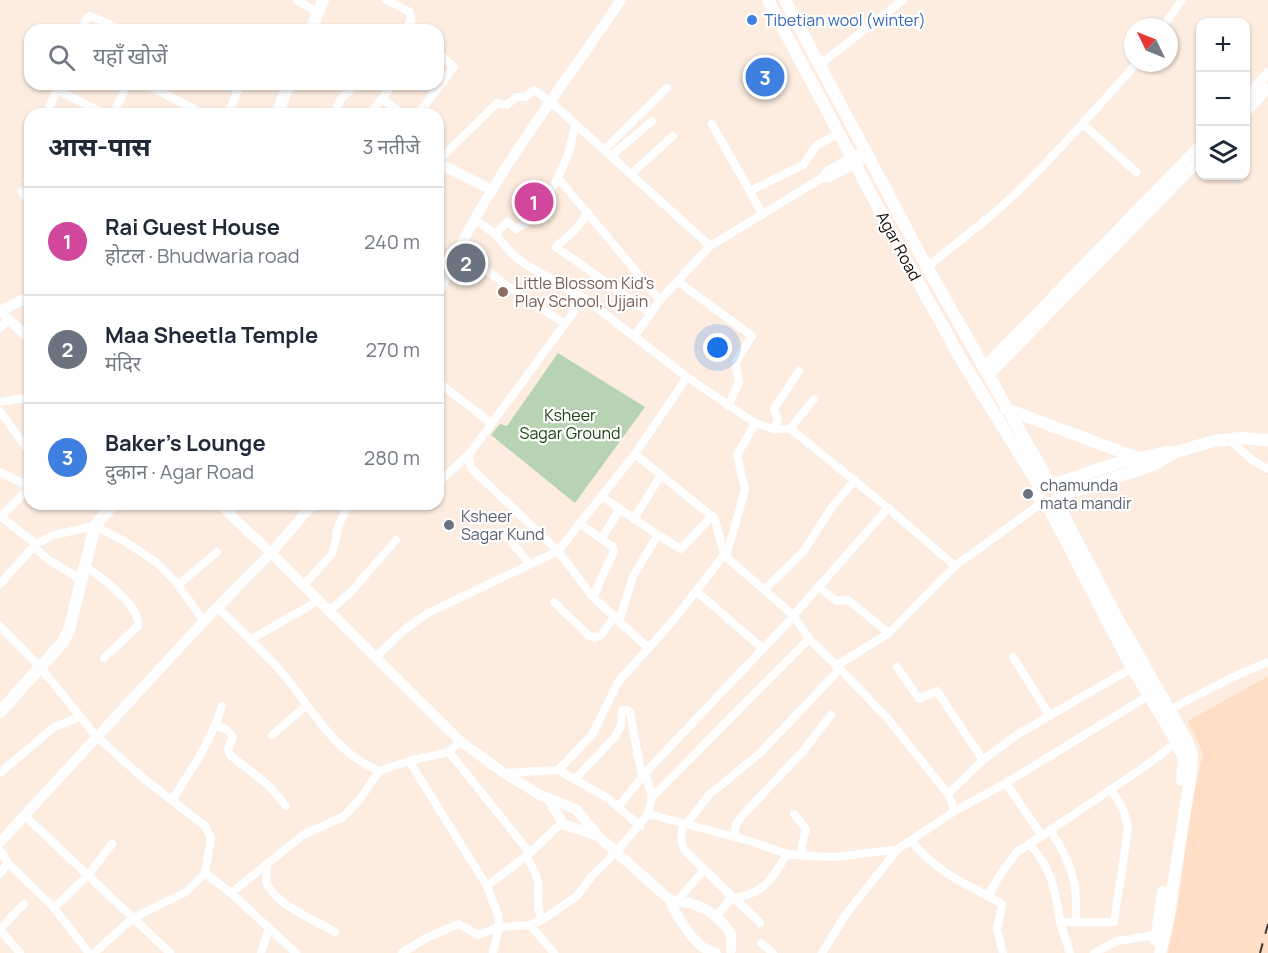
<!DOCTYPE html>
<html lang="hi">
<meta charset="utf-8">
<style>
:root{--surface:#fff;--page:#f2f2f3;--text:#1f2937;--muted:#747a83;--line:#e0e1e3;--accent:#2563eb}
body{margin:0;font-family:Manrope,"Noto Sans Devanagari",sans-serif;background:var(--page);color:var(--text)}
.controls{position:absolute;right:18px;top:18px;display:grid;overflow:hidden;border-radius:12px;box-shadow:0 2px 4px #0004}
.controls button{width:54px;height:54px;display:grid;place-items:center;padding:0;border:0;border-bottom:2px solid var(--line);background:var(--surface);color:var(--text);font:30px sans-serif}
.compass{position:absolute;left:1124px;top:18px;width:54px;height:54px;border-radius:50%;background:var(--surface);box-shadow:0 2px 4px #0004;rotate:313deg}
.you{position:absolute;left:718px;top:348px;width:21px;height:21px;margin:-15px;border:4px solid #fff;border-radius:50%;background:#1a73e8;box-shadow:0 0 0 9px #1a73e833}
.badge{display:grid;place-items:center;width:39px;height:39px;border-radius:50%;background:var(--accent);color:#fff;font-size:20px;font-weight:700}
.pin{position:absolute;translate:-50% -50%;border:3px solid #fff;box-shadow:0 2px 6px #0006}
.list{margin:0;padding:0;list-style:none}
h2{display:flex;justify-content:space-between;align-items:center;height:78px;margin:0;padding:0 24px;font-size:26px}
h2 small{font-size:20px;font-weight:400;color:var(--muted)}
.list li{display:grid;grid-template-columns:39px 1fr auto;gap:18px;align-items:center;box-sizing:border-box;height:108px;padding:0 24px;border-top:2px solid var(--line)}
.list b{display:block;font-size:22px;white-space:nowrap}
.list p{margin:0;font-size:20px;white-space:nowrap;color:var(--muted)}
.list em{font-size:20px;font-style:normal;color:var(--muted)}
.icon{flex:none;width:33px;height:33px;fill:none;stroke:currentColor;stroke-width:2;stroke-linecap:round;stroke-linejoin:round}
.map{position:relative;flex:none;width:1268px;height:953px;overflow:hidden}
.search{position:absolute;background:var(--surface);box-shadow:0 2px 4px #0004;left:24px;top:24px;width:420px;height:66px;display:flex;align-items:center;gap:15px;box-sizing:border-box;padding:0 21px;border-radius:18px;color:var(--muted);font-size:22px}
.panel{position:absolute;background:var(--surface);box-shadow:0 2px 4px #0004;left:24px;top:108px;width:420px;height:402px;border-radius:18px}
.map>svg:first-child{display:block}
</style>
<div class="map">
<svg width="1268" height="953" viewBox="0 0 1268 953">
<rect width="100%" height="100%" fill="#fdede1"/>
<path fill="#ffdec5" d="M1268,676V953H1168L1178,904L1190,814L1203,752L1188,721Z"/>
<path fill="#b8d3b3" d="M558,353L645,407L575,503L491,435L500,424L507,426Z"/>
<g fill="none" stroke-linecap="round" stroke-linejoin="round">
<g stroke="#fff" stroke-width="8">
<path d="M297,0L318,13"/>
<path d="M386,0L410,12L411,21L404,30"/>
<path d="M1163,27L1182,0"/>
<path d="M82,30L87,18L90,16L122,30"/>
<path d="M819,65L903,0"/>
<path d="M60,84L57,90L105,114"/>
<path d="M145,84L204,114"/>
<path d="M382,99L403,114"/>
<path d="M46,114L57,90"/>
<path d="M113,114L128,84"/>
<path d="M228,114L238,90L230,84"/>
<path d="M333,114L341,99L357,84"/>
<path d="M370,114L393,84"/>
<path d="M418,114L454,67L438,53"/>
<path d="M575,124L569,152L558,178L660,300"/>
<path d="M712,124L763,215"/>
<path d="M1083,124L1136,172"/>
<path d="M865,149L827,171L822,178H830L869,157"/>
<path d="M604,150L667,88"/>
<path d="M611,156L652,121"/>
<path d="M438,161L497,103L507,105L516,97H525L534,90L551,102L710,246"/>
<path d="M631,174L673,136"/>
<path d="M27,180L30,181"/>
<path d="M750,191L803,165L817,145L839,133"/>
<path d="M22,192L30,202"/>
<path d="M588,213L575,230L556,247L650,313"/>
<path d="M475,219L496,235L512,254L525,264L584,298L687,377L755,423L774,429H790L797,434L888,508L955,566L1043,502"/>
<path d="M495,234L507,222L516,229L535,217L558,178"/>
<path d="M458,249L506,285L565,324"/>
<path d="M438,265L450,270"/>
<path d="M927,267C960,240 995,215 1025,184C1064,146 1100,104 1137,63"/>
<path d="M677,281L752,336L737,360L736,367L739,383L728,406"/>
<path d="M584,298L470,453L469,457L471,468L558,551L635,454"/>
<path d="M0,328L8,319"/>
<path d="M635,336L660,300L710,246L822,178"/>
<path d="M687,377L635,454L715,519L724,555L794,616L809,639L840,669L888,719L948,794L955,811"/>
<path d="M438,382L491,423"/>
<path d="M0,402L30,397"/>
<path d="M0,411L30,453"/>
<path d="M774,429L778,419L774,410L775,407L799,371"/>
<path d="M790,429L814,399"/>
<path d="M1229,439L1252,460L1268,469"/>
<path d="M0,472L30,487"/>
<path d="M438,483L470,453"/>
<path d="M601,496L658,535L681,549L712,516"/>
<path d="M229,513L237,504"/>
<path d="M0,516L36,544"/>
<path d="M1,517L30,487"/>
<path d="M634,519L661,475"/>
<path d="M579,523L613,547L614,551L593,597"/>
<path d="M503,532L530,564"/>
<path d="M601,539L620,509"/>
<path d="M34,547L49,560L82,580"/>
<path d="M726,557L745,490L737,455L755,423"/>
<path d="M85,566C100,576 141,606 138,626L104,658"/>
<path d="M0,584L36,544L54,535L95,526L124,541L156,562L175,581L204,621"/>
<path d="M178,585L217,552"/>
<path d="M303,586L331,555L334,548L338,526L346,510L352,504"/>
<path d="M818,587L837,601L848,600L889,633"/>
<path d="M765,589L803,552L832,507L855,480"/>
<path d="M696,591L762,648"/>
<path d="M554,602L588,635L595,638L601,635L614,617"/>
<path d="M218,608C240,630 263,651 283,674C313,709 333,752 379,771L409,761L487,886L498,915L499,927L493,953"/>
<path d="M328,612L351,592L396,540"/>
<path d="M793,616L888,508"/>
<path d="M619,622L633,576L658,535"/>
<path d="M0,626L41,668L96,736L143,778L205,826L211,838L205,873"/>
<path d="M250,640L318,601"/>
<path d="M1013,657L1050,716"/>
<path d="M375,658L405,629L428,613L558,551L593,597L648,648"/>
<path d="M836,666L889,633L955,566"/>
<path d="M897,667L919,699L937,691L983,760"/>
<path d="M1169,710L1235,676L1268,662"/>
<path d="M216,725L227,730L233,737L228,749L230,755L268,785L286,806"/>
<path d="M272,735L306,706"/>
<path d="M449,752L530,853L487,886"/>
<path d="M409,761L449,752L460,741"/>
<path d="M558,770L609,799L640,826"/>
<path d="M0,773L54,727L80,717"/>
<path d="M504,773L558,770L592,735L618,682L672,622L724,555"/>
<path d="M575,779L615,737L621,726L622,710H628L630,712L642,777"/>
<path d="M1006,783L1042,836L1144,767L1177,742"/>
<path d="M948,794L983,760L1018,734L1132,668"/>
<path d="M652,797L645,773L794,616"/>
<path d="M172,800C192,769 211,741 222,706"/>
<path d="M618,807L644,775"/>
<path d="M648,814L652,797L809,639"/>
<path d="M794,814L806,829L802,845V856"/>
<path d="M24,815L170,953"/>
<path d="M684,823C681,834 679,843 686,852L760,923"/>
<path d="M686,824L710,794L759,754L840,669"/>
<path d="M1050,830C1072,863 1078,882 1076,921"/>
<path d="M734,837L736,824L742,816L803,751L831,715"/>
<path d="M911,841C936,870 955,879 988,896L1001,873L1018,851L1042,836"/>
<path d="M1029,844C1051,866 1056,892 1060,922"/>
<path d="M0,850L8,863L0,874"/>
<path d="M530,853L556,828L563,824"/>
<path d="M526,856C531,865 536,872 538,882C540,898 535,904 542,920"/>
<path d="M8,863L54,908L89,953"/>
<path d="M267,865L266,883C279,907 313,919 335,932"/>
<path d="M231,893L303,835L343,817L360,799L379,771"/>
<path d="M988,896L1002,904L997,930L1003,953"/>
<path d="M678,900L704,870"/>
<path d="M54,908L88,875L112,844"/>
<path d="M716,916L732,898C764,895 772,879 787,854"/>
<path d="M530,925L542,920L577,896L592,876L616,852L648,814L750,841L787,854L807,856L838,857L898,849"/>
<path d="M0,929L24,904"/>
<path d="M0,930L20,953"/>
<path d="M761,943L773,953"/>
<path d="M94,953L133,918L186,892L205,873L231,893L296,953"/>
<path d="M261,953L269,928"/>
<path d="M402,953L426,938L459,924L478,935L499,927L530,925L554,953"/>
<path d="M822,953L846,914L898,849L955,811L1006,783L1151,694"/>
<path d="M1070,953L1060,922H1114L1128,830C1126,813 1121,804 1111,790"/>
<path d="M1094,953L1117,941L1161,934"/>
</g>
<g stroke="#fff" stroke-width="10">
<path d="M1246,98L1268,73"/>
<path d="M1246,112L1268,88"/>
<path d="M438,163L492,190"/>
<path d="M438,294C482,188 557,95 621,0"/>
<path d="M0,310L8,319L30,339"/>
<path d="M0,311L30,296"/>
<path d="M983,368L1200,145"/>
<path d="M988,376L1200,160"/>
<path d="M219,504L271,553L460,741L504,773L540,795L576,809L598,836L670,900L678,917L692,937L702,947L716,953"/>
<path d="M548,798L563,824L598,836"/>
<path d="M0,842L204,621L271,553L313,504"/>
<path d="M670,900C697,902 716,911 731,934V950"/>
</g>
<g stroke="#fff" stroke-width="12">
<path d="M311,30L323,0"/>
<path d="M277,114L289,84"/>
<path d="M1055,484L1114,464L1166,452H1173"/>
<path d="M1059,496L1153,465L1176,452L1214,441L1240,438L1268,440"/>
<path d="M0,712L63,642L69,630L95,526L113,504"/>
</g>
<g stroke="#fff" stroke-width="12">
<path d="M768,0L912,271L965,366L1040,487"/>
<path d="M785,0L927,267L1049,482"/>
<path d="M1006,409L1138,458"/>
<circle cx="1049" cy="493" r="11"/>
<path d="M1056,501L1115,614L1187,741L1192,754L1191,773L1167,925L1160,953"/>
<path d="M1046,503L1132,668L1177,742L1184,759L1182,780"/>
<path d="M1156,940L1163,892"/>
</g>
<path stroke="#40372f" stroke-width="2" stroke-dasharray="10 10" stroke-linecap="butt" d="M1260,953L1268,924"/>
</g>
<circle fill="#3f7fe0" stroke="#fff" stroke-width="2" cx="752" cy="20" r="6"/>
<circle fill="#8d6e63" stroke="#fff" stroke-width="2" cx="503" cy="292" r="6"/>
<g fill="#6b7280" stroke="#fff" stroke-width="2">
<circle cx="1028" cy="494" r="6"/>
<circle cx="449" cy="525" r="6"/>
</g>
<g text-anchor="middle" stroke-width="4.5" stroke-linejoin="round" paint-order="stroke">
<g font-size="16" fill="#366cbe" stroke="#fff" text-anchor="start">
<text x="764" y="26">Tibetian wool (winter)</text>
</g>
<g font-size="16" fill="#120a04" stroke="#fff">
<text transform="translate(899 246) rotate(62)" y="6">Agar Road</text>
</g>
<g font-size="16" fill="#785e54" stroke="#fff" text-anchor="start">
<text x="515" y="289">Little Blossom Kid's<tspan x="515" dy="18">Play School, Ujjain</tspan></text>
</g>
<g font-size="16" fill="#17440d" stroke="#fff">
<text x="570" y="421">Ksheer<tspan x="570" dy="18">Sagar Ground</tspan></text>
</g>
<g font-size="16" fill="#5b616d" stroke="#fff" text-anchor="start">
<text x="1040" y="491">chamunda<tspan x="1040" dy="18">mata mandir</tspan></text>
<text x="461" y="522">Ksheer<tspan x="461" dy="18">Sagar Kund</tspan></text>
</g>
</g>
</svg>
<div class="controls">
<button>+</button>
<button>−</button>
<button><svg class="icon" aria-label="layers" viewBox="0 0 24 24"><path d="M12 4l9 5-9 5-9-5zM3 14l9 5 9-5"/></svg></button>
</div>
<svg class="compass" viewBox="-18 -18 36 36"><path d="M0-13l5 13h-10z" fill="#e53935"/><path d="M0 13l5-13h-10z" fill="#747a83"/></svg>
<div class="you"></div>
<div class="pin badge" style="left:534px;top:202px;background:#d1479c">1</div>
<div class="pin badge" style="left:466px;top:263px;background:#6b7280">2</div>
<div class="pin badge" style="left:765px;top:77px;background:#3f7fe0">3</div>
<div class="search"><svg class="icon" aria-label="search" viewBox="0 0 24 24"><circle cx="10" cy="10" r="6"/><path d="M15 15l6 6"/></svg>यहाँ खोजें</div>
<section class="panel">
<h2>आस-पास<small>3 नतीजे</small></h2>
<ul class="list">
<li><span class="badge" style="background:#d1479c">1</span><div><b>Rai Guest House</b><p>होटल · Bhudwaria road</p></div><em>240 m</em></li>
<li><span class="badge" style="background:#6b7280">2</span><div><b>Maa Sheetla Temple</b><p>मंदिर</p></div><em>270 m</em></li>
<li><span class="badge" style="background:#3f7fe0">3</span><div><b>Baker's Lounge</b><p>दुकान · Agar Road</p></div><em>280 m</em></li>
</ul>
</section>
</div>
